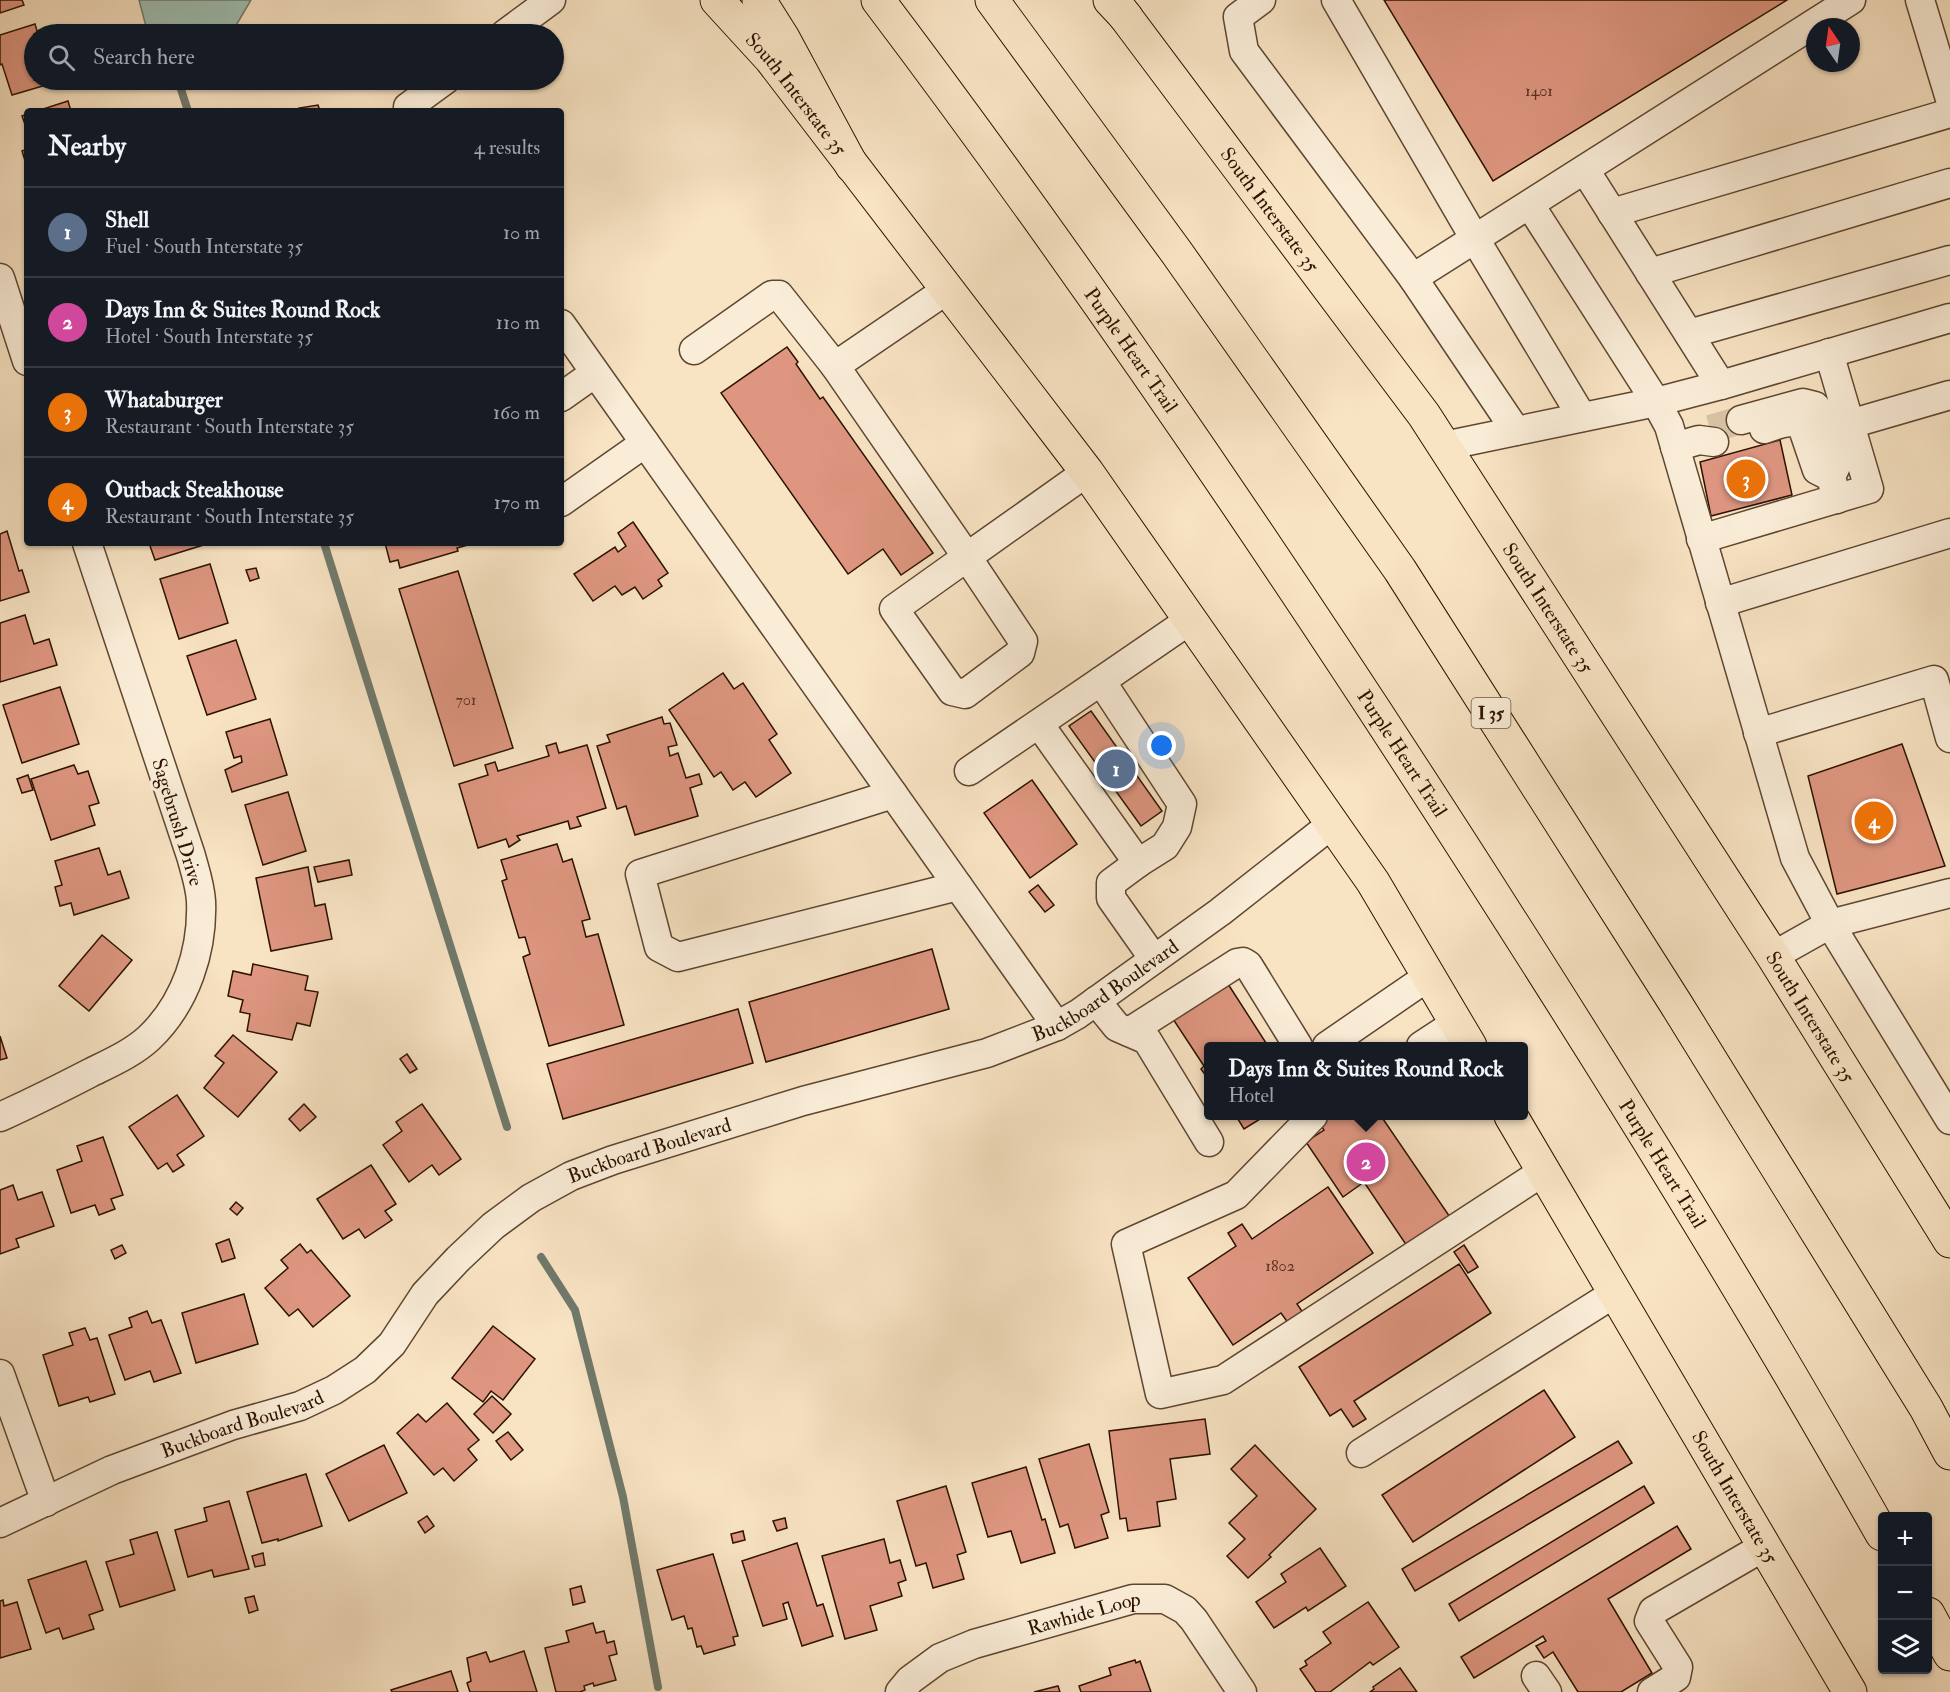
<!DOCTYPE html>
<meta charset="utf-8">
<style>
:root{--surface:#171b24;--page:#20242c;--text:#f1f3f6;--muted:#9ea1a6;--line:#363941;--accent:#db2777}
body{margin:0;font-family:"IM FELL Double Pica",serif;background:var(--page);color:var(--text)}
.controls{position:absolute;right:18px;bottom:18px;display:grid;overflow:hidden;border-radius:6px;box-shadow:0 2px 4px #0004}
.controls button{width:54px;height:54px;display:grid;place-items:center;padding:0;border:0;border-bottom:2px solid var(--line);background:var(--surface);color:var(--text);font:30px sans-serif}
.compass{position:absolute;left:1806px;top:18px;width:54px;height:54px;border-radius:50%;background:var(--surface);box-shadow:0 2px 4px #0004;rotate:347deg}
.you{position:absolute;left:1162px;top:746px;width:21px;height:21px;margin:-15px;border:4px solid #fff;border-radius:50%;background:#1a73e8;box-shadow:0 0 0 9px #1a73e833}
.badge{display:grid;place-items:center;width:39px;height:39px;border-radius:50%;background:var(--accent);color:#fff;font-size:20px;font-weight:700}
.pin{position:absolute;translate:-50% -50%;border:3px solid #fff;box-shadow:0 2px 6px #0006}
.popup{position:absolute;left:1204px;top:1042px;width:324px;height:78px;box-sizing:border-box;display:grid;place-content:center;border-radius:6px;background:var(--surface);filter:drop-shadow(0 2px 4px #0005);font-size:20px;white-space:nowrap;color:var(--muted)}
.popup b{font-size:22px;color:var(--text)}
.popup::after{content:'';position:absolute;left:50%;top:100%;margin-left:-12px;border:12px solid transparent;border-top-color:var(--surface)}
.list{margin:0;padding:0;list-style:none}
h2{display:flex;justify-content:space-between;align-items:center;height:78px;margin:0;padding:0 24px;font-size:26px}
h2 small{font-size:20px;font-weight:400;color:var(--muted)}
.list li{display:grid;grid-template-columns:39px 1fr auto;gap:18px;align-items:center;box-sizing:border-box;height:90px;padding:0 24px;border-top:2px solid var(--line)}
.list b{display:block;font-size:22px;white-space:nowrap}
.list p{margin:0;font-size:20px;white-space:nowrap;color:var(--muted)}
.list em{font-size:20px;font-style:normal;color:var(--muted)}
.icon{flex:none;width:33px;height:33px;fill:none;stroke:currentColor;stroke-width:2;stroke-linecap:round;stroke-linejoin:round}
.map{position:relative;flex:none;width:1950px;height:1692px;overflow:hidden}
.search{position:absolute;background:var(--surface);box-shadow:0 2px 4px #0004;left:24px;top:24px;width:540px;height:66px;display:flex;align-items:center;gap:15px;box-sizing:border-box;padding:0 21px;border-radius:33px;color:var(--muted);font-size:22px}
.panel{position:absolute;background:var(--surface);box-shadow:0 2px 4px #0004;left:24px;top:108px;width:540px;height:438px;border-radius:6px}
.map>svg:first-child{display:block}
</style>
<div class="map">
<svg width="1950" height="1692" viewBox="0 0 1950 1692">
<rect width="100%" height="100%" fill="#f8e3c3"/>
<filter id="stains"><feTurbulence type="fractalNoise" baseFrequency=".00333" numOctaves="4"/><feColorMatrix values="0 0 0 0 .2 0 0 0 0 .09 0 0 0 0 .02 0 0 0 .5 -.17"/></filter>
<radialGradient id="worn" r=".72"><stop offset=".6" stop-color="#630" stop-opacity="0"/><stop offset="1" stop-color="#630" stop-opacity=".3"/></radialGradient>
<g fill="#9dbeb3" stroke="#70796b" stroke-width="1.5">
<path d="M139,0H251L231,34H148Z"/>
<path d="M168,80H206L201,88Z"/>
</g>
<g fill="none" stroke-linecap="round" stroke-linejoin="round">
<g stroke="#70796b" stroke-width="8">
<path d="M178,80L188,111"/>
<path d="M324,543L507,1127"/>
<path d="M541,1257L575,1310L623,1497L658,1687"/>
</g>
</g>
<g fill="#de9680" stroke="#2c1200" stroke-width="1.5">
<path d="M0,0H22L24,5L0,13Z"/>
<path d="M1384,0H1787L1493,181Z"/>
<path d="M35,24L38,34H34V80H52L53,83L12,95L2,64L0,65V35Z"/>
<path d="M67,80H79L81,82L70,86Z"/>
<path d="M68,101L71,111H37Z"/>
<path d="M318,105L320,111H300L299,108Z"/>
<path d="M27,114V130L22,116Z"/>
<path d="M27,149V167L22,151Z"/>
<path d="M787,347L798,362L796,364L820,399L823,397L933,553L901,575L883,549L848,574L721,393Z"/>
<path d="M1780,440L1792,495L1711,516L1700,462Z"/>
<path d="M633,522L668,573L658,580L662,586L643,599L635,587L622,595L615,586L593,601L574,574L615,547L618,552L626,546L618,533Z"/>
<path d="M7,531L19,571L22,570L29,592L0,601V534Z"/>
<path d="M149,543H210L155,560Z"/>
<path d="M385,543H475L457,548L458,551L400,568L398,560L390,562Z"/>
<path d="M210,564L228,623L179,639L160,579Z"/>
<path d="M256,568L259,578L250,581L246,570Z"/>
<path d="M458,571L513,748L454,766L399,589Z"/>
<path d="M25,615L34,644L49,639L57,665L0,682V623Z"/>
<path d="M236,640L256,699L207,715L187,656Z"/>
<path d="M723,673L734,689L743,683L777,734L769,740L791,773L756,797L745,782L733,790L721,772L714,777L669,710Z"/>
<path d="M60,687L79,744L22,763L3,705Z"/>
<path d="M1091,711L1162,811L1141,826L1069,726Z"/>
<path d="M662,717L664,724L670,723L677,745L668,747L670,756L678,753L686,778L699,774L702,784L690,788L698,816L635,835L626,806L617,809L597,746L610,742L607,735Z"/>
<path d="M270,719L287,775L232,792L225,770L242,762L241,756L234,758L226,732Z"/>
<path d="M556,743L559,753L587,745L606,808L577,817L581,826L570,829L568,821L517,836L520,840L509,847L506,839L478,848L459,784L488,775L485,765L495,762L498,771L549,756L546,746Z"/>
<path d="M1902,744L1945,866L1837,894L1808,776Z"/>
<path d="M74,765L78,774L88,771L91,780L99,803L89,806L95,825L51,840L31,779Z"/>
<path d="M28,775L33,790L22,793L17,779Z"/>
<path d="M1032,780L1077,844L1030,878L984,813Z"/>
<path d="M288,792L306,851L263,865L245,805Z"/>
<path d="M557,844L563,862L572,859L590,919L582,921L586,937L598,934L624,1025L549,1046L523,957L530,954L525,937L519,938L502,881L507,879L501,860Z"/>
<path d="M99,848L108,875L120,871L129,898L74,915L71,903L60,906L55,887L62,885L55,861Z"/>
<path d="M349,860L352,875L318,882L314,867Z"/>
<path d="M308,867L315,906L325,904L332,939L271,951L256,878Z"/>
<path d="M1038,885L1054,905L1045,912L1029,892Z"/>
<path d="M102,935L132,960L89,1011L59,986Z"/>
<path d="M932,949L949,1009L766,1062L749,1002Z"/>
<path d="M253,964L308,976L305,990L318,992L310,1026L297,1023L292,1040L247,1031L250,1014L240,1012L243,1000L228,996L233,971L251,975Z"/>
<path d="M1228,984L1268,1046H1208V1076L1207,1077L1201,1069L1204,1066L1173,1019Z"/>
<path d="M738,1009L753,1063L563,1119L547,1064Z"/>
<path d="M233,1035L277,1072L238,1117L204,1088L224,1063L215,1056Z"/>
<path d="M0,1036L7,1058L0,1060Z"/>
<path d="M407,1054L417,1069L410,1073L400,1059Z"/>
<path d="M177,1095L204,1136L177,1155L184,1165L173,1172L167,1163L158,1169L129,1127Z"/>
<path d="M304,1104L316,1117L300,1131L289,1119Z"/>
<path d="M422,1104L461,1159L439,1175L432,1165L409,1182L383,1145L402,1131L396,1122Z"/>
<path d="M1236,1116H1265L1244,1129Z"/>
<path d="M1314,1116H1381L1452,1220L1409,1249L1364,1182L1343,1197L1306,1142L1324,1130Z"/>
<path d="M103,1137L123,1195L111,1199L115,1209L99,1215L95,1205L71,1213L57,1170L82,1161L77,1146Z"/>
<path d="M371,1165L396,1204L385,1211L392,1220L365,1238L359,1229L343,1239L317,1199Z"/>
<path d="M13,1185L18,1200L42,1192L54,1226L16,1239L19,1247L0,1254V1190Z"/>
<path d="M1328,1187L1373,1253L1297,1304L1306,1317L1291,1327L1281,1313L1233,1345L1188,1278L1236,1246L1228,1233L1242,1224L1252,1239Z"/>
<path d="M236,1202L243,1208L237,1215L230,1209Z"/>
<path d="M229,1239L235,1258L222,1262L216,1244Z"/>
<path d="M300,1244L307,1253L311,1250L350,1296L313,1327L298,1309L289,1316L265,1288L288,1268L281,1260Z"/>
<path d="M122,1245L126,1253L115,1259L111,1250Z"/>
<path d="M1464,1245L1478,1267L1468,1273L1454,1252Z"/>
<path d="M1459,1264L1491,1313L1354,1401L1366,1419L1353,1427L1341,1409L1330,1416L1299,1367Z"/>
<path d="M244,1294L258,1344L196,1363L182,1313Z"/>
<path d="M147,1311L152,1323L161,1320L181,1373L154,1382L150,1371L125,1380L109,1335L132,1327L129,1318Z"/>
<path d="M493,1326L535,1359L503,1400L491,1391L483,1402L452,1378Z"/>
<path d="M85,1328L90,1340L97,1338L115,1394L90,1402L88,1397L59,1406L43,1355L73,1345L69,1333Z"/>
<path d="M1544,1390L1575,1437L1413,1542L1382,1495Z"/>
<path d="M492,1396L511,1414L493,1433L474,1414Z"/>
<path d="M447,1403L479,1440L468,1449L477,1460L454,1481L443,1468L434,1475L397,1433L418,1414L426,1422Z"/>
<path d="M1205,1419L1210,1454L1170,1459L1176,1499L1157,1502L1160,1526L1128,1531L1126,1518L1120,1519L1109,1431Z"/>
<path d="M508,1432L523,1450L511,1460L496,1441Z"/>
<path d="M1618,1441L1632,1463L1415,1591L1402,1569Z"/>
<path d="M1089,1444L1109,1512L1101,1515L1108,1538L1075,1548L1068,1524L1060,1527L1039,1459Z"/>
<path d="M384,1445L407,1493L349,1521L326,1474Z"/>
<path d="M1255,1445L1316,1509L1269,1555L1271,1557L1248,1578L1227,1556L1245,1539L1229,1523L1257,1496L1231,1469Z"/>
<path d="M1026,1467L1042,1520L1045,1519L1055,1553L1021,1563L1011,1531L988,1537L972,1483Z"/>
<path d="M306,1474L322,1526L278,1541V1539L262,1543L247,1492Z"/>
<path d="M946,1486L966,1552L957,1555L964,1579L933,1588L926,1563L916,1566L897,1501Z"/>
<path d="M1644,1486L1654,1503L1459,1621L1449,1604Z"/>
<path d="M229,1501L249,1569L214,1577L212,1570L188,1577L175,1530L207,1521L204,1508Z"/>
<path d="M427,1516L434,1526L425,1533L418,1522Z"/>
<path d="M785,1518L787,1528L777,1531L773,1521Z"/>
<path d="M1677,1526L1691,1549L1608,1599L1652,1673L1621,1692H1578L1553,1652L1544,1658L1536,1646L1546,1641L1543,1636L1474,1678L1461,1657Z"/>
<path d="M743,1531L745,1540L733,1543L731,1534Z"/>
<path d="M157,1532L175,1590L120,1607L106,1562L134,1554L130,1540Z"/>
<path d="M884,1539L890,1563L900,1560L906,1580L898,1583L902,1596L870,1606L877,1630L845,1639L822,1556Z"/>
<path d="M797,1543L817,1606L823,1604L833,1636L802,1646L788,1602L783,1604L787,1619L763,1626L742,1561Z"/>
<path d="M1320,1548L1346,1586L1308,1611L1306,1607L1274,1628L1256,1602L1286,1582L1281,1574Z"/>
<path d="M263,1553L265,1565L255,1567L252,1556Z"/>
<path d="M713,1554L738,1636L733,1637L735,1645L704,1654L701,1646L697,1647L692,1628L688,1629L684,1616L672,1620L657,1570Z"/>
<path d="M86,1561L103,1610L89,1615L94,1629L63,1639L59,1628L46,1633L28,1580Z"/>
<path d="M581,1586L585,1602L573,1605L570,1589Z"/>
<path d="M254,1596L258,1610L249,1613L245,1598Z"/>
<path d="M3,1600L4,1606L17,1602L31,1649L0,1658V1601Z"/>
<path d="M1368,1602L1399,1647L1373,1665L1370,1662L1330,1692H1316L1300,1669L1307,1665L1305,1661L1331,1643L1323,1632Z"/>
<path d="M593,1623L596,1633L604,1631L607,1643L614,1641L617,1654L609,1656L616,1680L594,1686L593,1683L584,1686L585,1690L580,1692H556L545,1648L569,1642L566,1631Z"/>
<path d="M524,1651L537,1692H470L467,1683L471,1681L467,1658L486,1652L490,1662Z"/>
<path d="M1135,1660L1136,1663L1140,1661L1151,1692H1081L1079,1686L1111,1675L1109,1668Z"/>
<path d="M1400,1668L1417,1692H1370L1374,1689L1373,1687Z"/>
<path d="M451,1671L458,1692H392L391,1690Z"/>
<path d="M1058,1686L1060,1692H1034Z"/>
</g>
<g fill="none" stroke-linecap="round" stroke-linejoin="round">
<path stroke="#d9c4a6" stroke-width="28" stroke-dasharray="28 14" stroke-linecap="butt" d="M1710,429L1741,420"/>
<g stroke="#5f4631" stroke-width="31">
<g id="minor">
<path d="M1261,0L1238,17L1244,51L1413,278L1516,431"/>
<path d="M1336,0L1475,239L1582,417"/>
<path d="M1920,0L1950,99"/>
<path d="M505,34L551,0"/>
<path d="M411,111L408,107L445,80"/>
<path d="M1585,170L1721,385"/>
<path d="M1612,213L1950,113"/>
<path d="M1650,273L1950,183"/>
<path d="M0,278L27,361"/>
<path d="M1413,278L1851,0"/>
<path d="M948,289L835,366L967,557L1087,472"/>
<path d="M1950,318L1721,385L1656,402L1669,426L1795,858L1830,924L1950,1120"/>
<path d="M561,324L1057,1026"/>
<path d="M1689,334L1950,260"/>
<path d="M694,350L772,295H779L835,366"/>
<path d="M561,397L595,373"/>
<path d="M1741,420L1803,403L1815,406L1823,415L1837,464L1831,477L1837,499"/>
<path d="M1850,424L1950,395"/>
<path d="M1764,429C1777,425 1790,418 1802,426L1817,470L1831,477"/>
<path d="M1444,446L1656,402L1530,205"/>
<path d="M1675,447L1699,440L1714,442"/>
<path d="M561,502L645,443"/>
<path d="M1701,539L1869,489L1829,353"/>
<path d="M967,557L1023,641L1020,653L965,694L952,691L894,609Z"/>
<path d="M1720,603L1950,533"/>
<path d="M1101,681L1190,620"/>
<path d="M1039,724L1138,863"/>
<path d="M1758,733L1934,680L1950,738"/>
<path d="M969,771L1101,681L1182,804L1177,827L1165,846L1138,863L1111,883V898L1154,959"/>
<path d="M893,794L640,874L659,947L678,957L958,886"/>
<path d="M1773,956L1830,924L1950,893"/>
<path d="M1096,1001L1117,1027L1147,1040L1209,1142"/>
<path d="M1129,1032L1237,963L1243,962L1248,965L1298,1046"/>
<path d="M1327,1046L1429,976"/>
<path d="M1421,1046L1456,1023"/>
<path d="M1313,1116L1236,1195L1126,1244L1160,1394L1223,1380L1544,1171"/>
<path d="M0,1117C31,1103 61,1088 90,1073C110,1063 133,1053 149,1038C186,1003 203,950 201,901C200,885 195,871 191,856L87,543"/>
<path d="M0,1374L46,1502"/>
<path d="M1361,1453L1615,1293"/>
<path id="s1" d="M0,1523L112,1470L233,1425L300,1406L334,1390L365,1370L392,1344L425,1294L458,1259L493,1226L531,1198L571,1176L613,1160L803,1101L987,1053L1057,1026L1078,1014L1220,912L1332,824"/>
<path d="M1536,1676L1547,1692"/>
<path id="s2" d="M900,1692L910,1680L940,1658L974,1644L1133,1599H1165L1185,1610L1194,1620L1242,1692"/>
<path d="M1652,1692L1676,1677L1678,1667L1649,1621L1653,1611L1765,1546"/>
</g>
</g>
<g stroke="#2c1200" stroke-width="35">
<g id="major">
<path id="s3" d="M717,0L771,59L1087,472L1373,882L1470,1046"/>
<path id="s4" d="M1113,0L1424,415L1773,956L1950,1241"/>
<path id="s5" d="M1511,1116L1850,1692"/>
</g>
</g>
<g stroke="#2c1200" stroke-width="35">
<g id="highway">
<path d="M759,0L783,38L852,166"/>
<path id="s6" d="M878,0C1082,270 1272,550 1455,834C1603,1064 1748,1296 1882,1534"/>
<path d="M992,0L1177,253L1400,570L1676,1004L1926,1408L1950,1453"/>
<path d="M1110,0L1126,17"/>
<path d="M1928,1614L1950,1654"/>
</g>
</g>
<use href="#minor" stroke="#faedd8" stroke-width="28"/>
<use href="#major" stroke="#f8e3c3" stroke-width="33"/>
<use href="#highway" stroke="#f8e3c3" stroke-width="33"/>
</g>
<g text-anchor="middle" stroke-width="6" stroke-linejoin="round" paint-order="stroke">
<g font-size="16" fill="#583320">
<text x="1539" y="96">1401</text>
<text x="466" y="705">701</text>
<text x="1280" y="1271">1802</text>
</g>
<rect fill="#faedd8" stroke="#6a5441" stroke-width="1.5" x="1471.5" y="698" width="39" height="30" rx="4.5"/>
<g font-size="18" font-weight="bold" fill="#2c1200">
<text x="1491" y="719">I 35</text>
</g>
<g font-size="20" fill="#2c1200" stroke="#faedd8">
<text dy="7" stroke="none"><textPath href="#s3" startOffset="123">South Interstate 35</textPath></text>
<text dy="7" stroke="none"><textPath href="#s4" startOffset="262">South Interstate 35</textPath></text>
<text dy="7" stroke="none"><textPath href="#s6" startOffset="432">Purple Heart Trail</textPath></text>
<text dy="7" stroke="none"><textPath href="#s4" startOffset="748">South Interstate 35</textPath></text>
<text dy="7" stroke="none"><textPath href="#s6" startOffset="918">Purple Heart Trail</textPath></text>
<text transform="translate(178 822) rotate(73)" y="7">Sagebrush Drive</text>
<text dy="7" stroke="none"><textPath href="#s1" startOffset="1252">Buckboard Boulevard</textPath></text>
<text dy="7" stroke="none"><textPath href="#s4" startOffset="1234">South Interstate 35</textPath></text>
<text dy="7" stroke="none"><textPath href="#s1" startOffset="766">Buckboard Boulevard</textPath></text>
<text dy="7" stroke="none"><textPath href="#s6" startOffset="1404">Purple Heart Trail</textPath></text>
<text dy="7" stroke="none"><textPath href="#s1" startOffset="262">Buckboard Boulevard</textPath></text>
<text dy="7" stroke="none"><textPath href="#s5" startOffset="442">South Interstate 35</textPath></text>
<text dy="7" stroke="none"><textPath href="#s2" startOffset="204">Rawhide Loop</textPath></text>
</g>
</g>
<rect width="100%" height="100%" filter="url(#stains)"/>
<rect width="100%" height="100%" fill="url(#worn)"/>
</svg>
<div class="controls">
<button>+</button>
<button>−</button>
<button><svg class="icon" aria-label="layers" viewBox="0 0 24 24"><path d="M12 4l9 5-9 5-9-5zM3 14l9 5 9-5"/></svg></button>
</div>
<svg class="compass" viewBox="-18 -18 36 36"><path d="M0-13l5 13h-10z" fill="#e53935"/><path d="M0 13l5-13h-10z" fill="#9ea1a6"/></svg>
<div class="you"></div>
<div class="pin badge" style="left:1116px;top:769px;background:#5c6f8a">1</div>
<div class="pin badge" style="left:1366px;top:1162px;background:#d1479c">2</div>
<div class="popup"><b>Days Inn &amp; Suites Round Rock</b>Hotel</div>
<div class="pin badge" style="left:1746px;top:479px;background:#e8710a">3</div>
<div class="pin badge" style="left:1874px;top:821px;background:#e8710a">4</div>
<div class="search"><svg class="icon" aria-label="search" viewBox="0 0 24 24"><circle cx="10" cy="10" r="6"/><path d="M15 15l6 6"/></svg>Search here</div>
<section class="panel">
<h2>Nearby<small>4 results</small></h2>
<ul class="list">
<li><span class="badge" style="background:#5c6f8a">1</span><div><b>Shell</b><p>Fuel · South Interstate 35</p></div><em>10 m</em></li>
<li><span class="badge" style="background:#d1479c">2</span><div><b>Days Inn &amp; Suites Round Rock</b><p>Hotel · South Interstate 35</p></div><em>110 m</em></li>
<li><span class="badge" style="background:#e8710a">3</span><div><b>Whataburger</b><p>Restaurant · South Interstate 35</p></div><em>160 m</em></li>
<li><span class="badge" style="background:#e8710a">4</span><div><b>Outback Steakhouse</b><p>Restaurant · South Interstate 35</p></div><em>170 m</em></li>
</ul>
</section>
</div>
